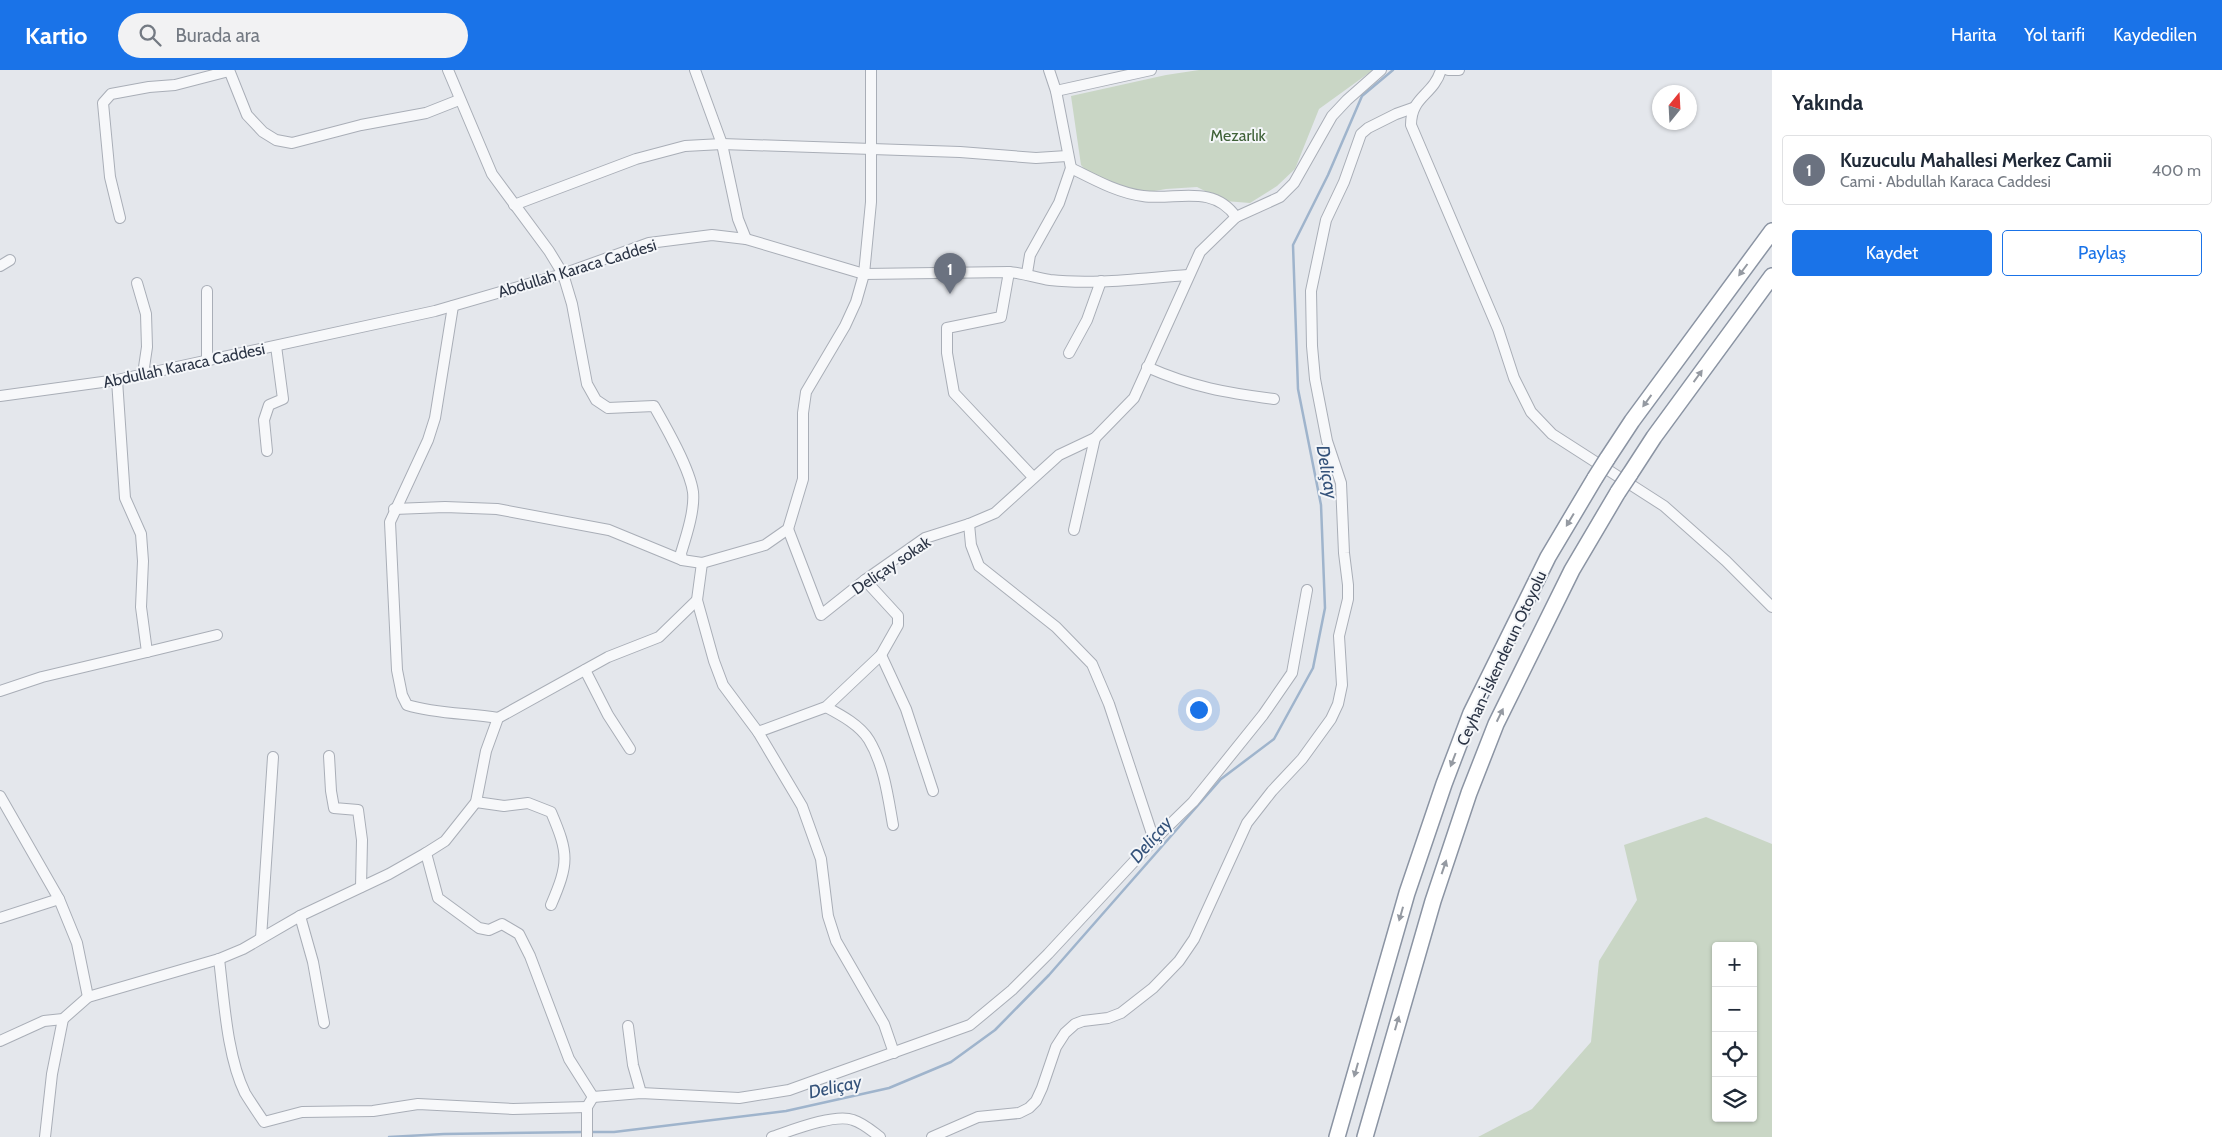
<!DOCTYPE html>
<html lang="tr">
<meta charset="utf-8">
<style>
:root{--surface:#fff;--page:#f2f2f3;--text:#1f2937;--muted:#747a83;--line:#e0e1e3;--accent:#1a73e8}
body{margin:0;font-family:Cabin,sans-serif;background:var(--page);color:var(--text)}
.controls{position:absolute;right:15px;bottom:15px;display:grid;overflow:hidden;border-radius:5px;box-shadow:0 1px 4px #0004}
.controls button{width:45px;height:45px;display:grid;place-items:center;padding:0;border:0;border-bottom:1px solid var(--line);background:var(--surface);color:var(--text);font:25px sans-serif}
.compass{position:absolute;left:1652px;top:15px;width:45px;height:45px;border-radius:50%;background:var(--surface);box-shadow:0 1px 4px #0004;rotate:18deg}
.you{position:absolute;left:1198px;top:639px;width:18px;height:18px;margin:-12px;border:4px solid #fff;border-radius:50%;background:#1a73e8;box-shadow:0 0 0 8px #1a73e833}
.badge{display:grid;place-items:center;width:32px;height:32px;border-radius:50%;background:var(--accent);color:#fff;font-size:16px;font-weight:700}
.pin{position:absolute;translate:-50% -41px;filter:drop-shadow(0 1px 2px #0008)}
.pin::after{content:'';position:absolute;top:26px;width:18px;height:15px;background:inherit;clip-path:polygon(0 0,100% 0,50% 100%)}
.list{margin:0;padding:0;list-style:none}
h2{display:flex;justify-content:space-between;align-items:center;height:65px;margin:0;padding:0 20px;font-size:21px}
h2 small{font-size:16px;font-weight:400;color:var(--muted)}
.list li{display:grid;grid-template-columns:32px 1fr auto;gap:15px;align-items:center;box-sizing:border-box;height:70px;margin:0 10px 10px;padding:0 10px;border:1px solid var(--line);border-radius:5px}
.list b{display:block;font-size:19px;white-space:nowrap}
.list p{margin:0;font-size:16px;white-space:nowrap;color:var(--muted)}
.list em{font-size:16px;font-style:normal;color:var(--muted)}
.actions{display:flex;gap:10px;padding:15px 20px}
.actions a{flex:1;padding:11px 0;border:1px solid var(--accent);border-radius:5px;text-align:center;font-size:18px;color:var(--accent)}
.actions .main{background:var(--accent);color:#fff}
.icon{flex:none;width:28px;height:28px;fill:none;stroke:currentColor;stroke-width:2;stroke-linecap:round;stroke-linejoin:round}
.map{position:relative;flex:none;width:1772px;height:1067px;overflow:hidden}
header{display:flex;align-items:center;gap:30px;box-sizing:border-box;height:70px;padding:0 25px;background:var(--accent);color:#fff}
header strong{font-size:24px}
nav{display:flex;gap:28px;margin-inline-start:auto;font-size:18px}
.search{width:350px;height:45px;background:var(--page);display:flex;align-items:center;gap:12px;box-sizing:border-box;padding:0 18px;border-radius:28px;color:var(--muted);font-size:19px}
main{display:flex}
aside{flex:1;background:var(--surface)}
.map>svg:first-child{display:block}
</style>
<header>
<strong>Kartio</strong>
<div class="search"><svg class="icon" aria-label="search" viewBox="0 0 24 24"><circle cx="10" cy="10" r="6"/><path d="M15 15l6 6"/></svg>Burada ara</div>
<nav><a>Harita</a><a>Yol tarifi</a><a>Kaydedilen</a></nav>
</header>
<main>
<div class="map">
<svg width="1772" height="1067" viewBox="0 0 1772 1067">
<rect width="100%" height="100%" fill="#e4e7ec"/>
<g fill="#c9d6c5" fill-rule="evenodd">
<path d="M1199,0H1373L1319,39L1295,99L1277,116L1250,133L1225,131L1197,117L1166,119L1143,123L1091,106L1081,95L1071,26L1166,5Z"/>
<path d="M1706,747L1772,774V1067H1478L1532,1039L1591,972L1599,891L1637,830L1624,775ZM1716,876H1753V1048H1716Z"/>
</g>
<g fill="none" stroke-linecap="round" stroke-linejoin="round">
<g stroke="#9fb4cc" stroke-width="2.5">
<path d="M590,1062H614L786,1041L889,1018L951,992L995,960L1049,905L1221,709L1274,669L1313,598L1325,538L1321,435L1298,319L1293,175L1328,105L1362,26L1393,0"/>
<path d="M389,1067L444,1064L584,1062"/>
</g>
<g stroke="#a9aeb7" stroke-width="12">
<g id="minor">
<path d="M229,0L247,45L263,62L276,70L292,73L361,55L426,43L459,30"/>
<path d="M448,0L492,104L549,181L563,204L572,234L587,314L596,330L608,338L654,336C666,357 690,399 693,422C695,440 686,467 681,483L682,490"/>
<path d="M695,0L722,74L738,149L746,169"/>
<path d="M1441,0C1433,26 1411,26 1411,55L1498,259L1514,308L1531,342L1552,364L1664,436L1726,491L1772,537"/>
<path d="M1448,0H1459"/>
<path d="M1056,21L1151,0"/>
<path d="M1071,98C1093,109 1118,123 1143,126C1174,131 1213,113 1236,147"/>
<path d="M514,135L636,89L685,76L722,74L960,82L1036,88L1067,86"/>
<path d="M120,148L110,107L103,33L111,24L149,17L175,15L229,1"/>
<path d="M0,196L10,190"/>
<path d="M1009,202L1001,247L947,258V283L954,323L1033,407"/>
<path d="M1027,203L1030,185L1059,133L1071,98L1056,21L1049,0"/>
<path d="M137,213L146,244L147,277L143,304"/>
<path d="M453,236L435,348L428,370L390,452L397,600L402,625L407,635C436,644 468,643 498,648"/>
<path d="M1069,283L1087,250L1101,211"/>
<path d="M207,291V221"/>
<path d="M1147,297C1192,317 1227,323 1274,329"/>
<path d="M0,326L117,310L435,241L563,204L649,173L712,165L746,169L864,204L1009,202C1024,203 1036,208 1050,210C1095,215 1143,208 1188,205"/>
<path d="M267,381L264,350L269,335L283,329L276,276"/>
<path d="M394,439L445,437L497,439L609,460L682,490L702,493L765,475L788,459L803,409V343L806,322L845,256L856,232L864,204L871,132V0"/>
<path d="M969,454L971,475L979,496L1056,557L1092,594L1109,634L1154,770"/>
<path d="M788,459L821,545L865,510L925,468L969,454L995,443L1059,385L1095,368L1134,328L1200,182L1236,147L1280,127L1294,113L1332,46L1347,30L1381,0"/>
<path d="M1074,460L1095,368"/>
<path d="M697,530L714,591L723,615L758,662L802,736L821,789L828,846L836,871L884,954L894,983"/>
<path d="M147,582L217,565"/>
<path d="M881,585L906,639L933,721"/>
<path d="M585,600L608,645L630,679"/>
<path d="M0,621L42,607L147,582L141,537L143,491L141,464L125,428L117,310"/>
<path d="M826,637C841,645 860,655 869,670C884,695 888,727 893,755"/>
<path d="M758,662L826,637L881,585L898,555V546L865,510"/>
<path d="M329,686L331,721L334,738L358,740L362,770L361,817"/>
<path d="M0,726L59,829L77,873L88,927"/>
<path d="M476,732L504,736L528,733L551,742C569,784 569,793 551,835"/>
<path d="M426,783L438,828L479,858L489,860L502,854L519,864L530,886L569,989L593,1027L587,1037V1067"/>
<path d="M300,846L313,892L324,953"/>
<path d="M0,848L59,829"/>
<path d="M261,868L273,687"/>
<path d="M219,889C224,929 227,987 245,1023C251,1033 258,1043 264,1052L302,1042L373,1041L418,1034L513,1039L587,1037"/>
<path d="M628,956L633,995L641,1023"/>
<path d="M0,971L44,951L63,949L88,927L219,889L243,879L300,846L389,804L426,783L445,771L476,732L486,681L498,648L608,587L659,567L697,530L702,493"/>
<path d="M593,1027L641,1023L739,1028L789,1020L970,955L1012,920L1048,884L1154,770L1193,732L1263,645L1292,603L1307,520"/>
<path d="M45,1067L52,1004L63,949"/>
<path d="M772,1067C790,1061 835,1043 853,1050C863,1053 872,1061 880,1067"/>
<path d="M932,1067L978,1047L1019,1043L1029,1038L1036,1031L1042,1018L1056,977L1065,963L1075,954L1083,951L1108,948L1121,943L1153,918L1179,891L1194,869L1247,753L1272,721L1302,689L1331,649L1338,634L1342,615L1339,566L1348,529V515L1344,483L1341,413L1327,371L1315,309L1312,276L1311,221L1326,150L1344,112L1361,64L1368,58L1396,44L1413,38"/>
</g>
</g>
<g stroke="#8b94a3" stroke-width="18">
<g id="highway">
<path d="M1607,389L1632,351L1772,161"/>
<path d="M1630,404L1654,367L1772,206"/>
<path d="M1337,1067L1407,823L1444,714L1471,643L1548,487L1595,408"/>
<path d="M1365,1067L1433,831L1469,723L1496,654L1572,500L1618,422"/>
</g>
</g>
<use href="#minor" stroke="#f7f8fa" stroke-width="10"/>
<use href="#highway" stroke="#fff" stroke-width="15"/>
<g stroke="#8b94a3" stroke-width="18" stroke-linecap="butt">
<g id="highway-bridge">
<path d="M1595,408L1607,389"/>
<path d="M1618,422L1630,404"/>
</g>
</g>
<use href="#highway-bridge" stroke="#fff" stroke-width="15"/>
</g>
<defs><path id="oneway-solid" d="M-6-.8H1V-3.2L6.5 0L1 3.2V.8H-6Z" transform="scale(1.25)"/></defs>
<g fill="#959aa2">
<use href="#oneway-solid" transform="translate(1743 200) rotate(127)"/>
<use href="#oneway-solid" transform="translate(1698 306) rotate(-54)"/>
<use href="#oneway-solid" transform="translate(1647 331) rotate(126)"/>
<use href="#oneway-solid" transform="translate(1570 450) rotate(121)"/>
<use href="#oneway-solid" transform="translate(1500 645) rotate(-64)"/>
<use href="#oneway-solid" transform="translate(1453 690) rotate(111)"/>
<use href="#oneway-solid" transform="translate(1444 797) rotate(-71)"/>
<use href="#oneway-solid" transform="translate(1401 844) rotate(106)"/>
<use href="#oneway-solid" transform="translate(1397 953) rotate(-74)"/>
<use href="#oneway-solid" transform="translate(1356 1000) rotate(106)"/>
</g>
<g text-anchor="middle" stroke-width="4" stroke-linejoin="round" paint-order="stroke">
<g font-size="16" fill="#3f6138" stroke="#f4f6f9">
<text x="1238" y="71">Mezarlık</text>
</g>
<g font-size="16" fill="#2b3445" stroke="#f4f6f9">
<text transform="translate(577 198) rotate(-17)" y="6">Abdullah Karaca Caddesi</text>
<text transform="translate(184 295) rotate(-12)" y="6">Abdullah Karaca Caddesi</text>
<text transform="translate(891 495) rotate(-34)" y="6">Deliçay sokak</text>
<text transform="translate(1501 588) rotate(-65)" y="6">Ceyhan-İskenderun Otoyolu</text>
</g>
<g font-size="18" font-style="italic" fill="#34527a" stroke="#f4f6f9">
<text transform="translate(1327 402) rotate(80)" y="6">Deliçay</text>
<text transform="translate(1151 770) rotate(-49)" y="6">Deliçay</text>
<text transform="translate(835 1017) rotate(-12)" y="6">Deliçay</text>
</g>
</g>
</svg>
<div class="controls">
<button>+</button>
<button>−</button>
<button><svg class="icon" aria-label="locate" viewBox="0 0 24 24"><circle cx="12" cy="12" r="6"/><path d="M12 2v4M12 18v4M2 12h4M18 12h4"/></svg></button>
<button><svg class="icon" aria-label="layers" viewBox="0 0 24 24"><path d="M12 4l9 5-9 5-9-5zM3 14l9 5 9-5"/></svg></button>
</div>
<svg class="compass" viewBox="-18 -18 36 36"><path d="M0-13l5 13h-10z" fill="#e53935"/><path d="M0 13l5-13h-10z" fill="#747a83"/></svg>
<div class="you"></div>
<div class="pin badge" style="left:950px;top:224px;background:#6b7280">1</div>
</div>
<aside>
<h2>Yakında<small></small></h2>
<ul class="list">
<li><span class="badge" style="background:#6b7280">1</span><div><b>Kuzuculu Mahallesi Merkez Camii</b><p>Cami · Abdullah Karaca Caddesi</p></div><em>400 m</em></li>
</ul>
<div class="actions"><a class="main">Kaydet</a><a>Paylaş</a></div>
</aside>
</main>
